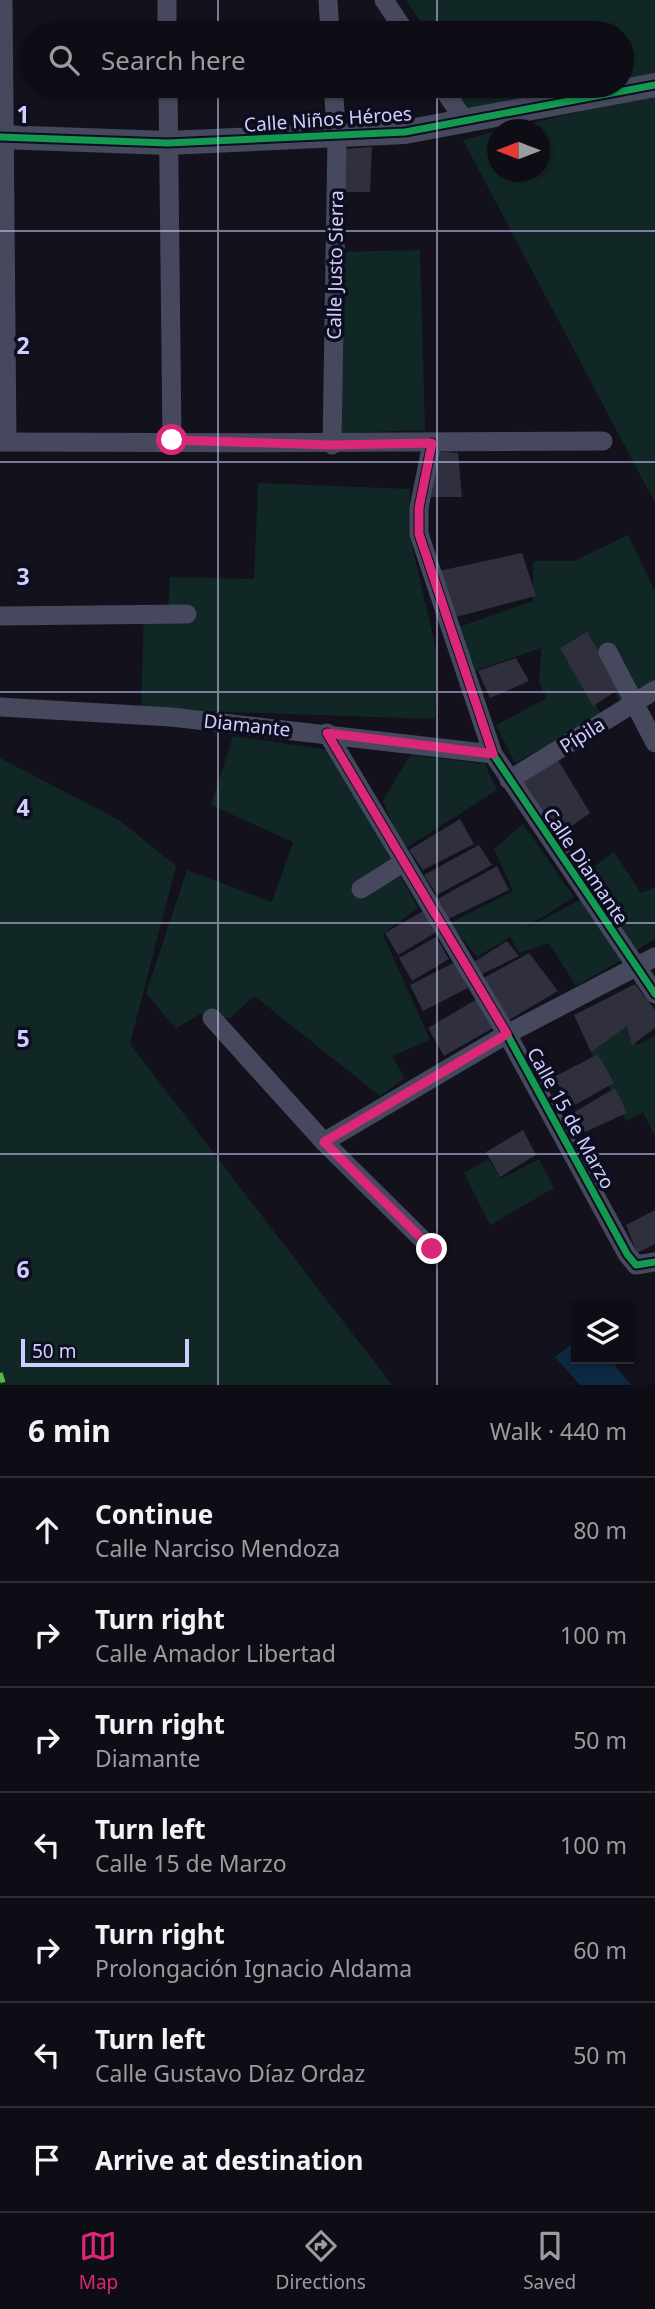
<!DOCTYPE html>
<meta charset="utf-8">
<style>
:root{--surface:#0e0d15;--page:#17161e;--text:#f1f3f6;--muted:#9b9ca0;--line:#2e2d34;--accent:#db2777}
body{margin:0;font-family:"Noto Sans",sans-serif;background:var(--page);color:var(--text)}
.controls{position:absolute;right:21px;bottom:21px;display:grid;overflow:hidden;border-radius:0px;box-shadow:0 2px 5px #0004}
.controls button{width:63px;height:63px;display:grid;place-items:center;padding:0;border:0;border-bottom:2px solid var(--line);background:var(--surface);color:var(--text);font:35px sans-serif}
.compass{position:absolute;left:487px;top:119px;width:63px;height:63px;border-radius:50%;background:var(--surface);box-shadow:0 2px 5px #0004;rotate:270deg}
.scale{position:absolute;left:21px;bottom:18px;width:168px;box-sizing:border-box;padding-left:7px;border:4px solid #cecffe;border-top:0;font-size:19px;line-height:24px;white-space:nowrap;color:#cecffe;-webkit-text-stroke:5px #0e0d20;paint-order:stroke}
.stop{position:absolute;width:21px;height:21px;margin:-16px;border:5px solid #db2777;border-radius:50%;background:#fff}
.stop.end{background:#db2777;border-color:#fff;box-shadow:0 2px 7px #0008}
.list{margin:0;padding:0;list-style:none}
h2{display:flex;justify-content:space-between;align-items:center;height:91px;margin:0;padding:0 28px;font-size:30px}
h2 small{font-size:23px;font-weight:400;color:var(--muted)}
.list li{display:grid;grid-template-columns:46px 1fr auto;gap:21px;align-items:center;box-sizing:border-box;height:105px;padding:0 28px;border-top:2px solid var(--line)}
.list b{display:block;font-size:26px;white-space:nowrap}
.list p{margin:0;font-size:23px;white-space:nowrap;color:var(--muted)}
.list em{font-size:23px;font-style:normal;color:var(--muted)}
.icon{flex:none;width:38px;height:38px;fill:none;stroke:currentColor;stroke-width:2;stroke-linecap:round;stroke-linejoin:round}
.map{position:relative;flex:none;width:655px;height:1385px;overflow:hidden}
.search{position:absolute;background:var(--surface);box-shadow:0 2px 5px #0004;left:21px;right:21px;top:21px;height:77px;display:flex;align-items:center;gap:18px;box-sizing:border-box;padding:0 24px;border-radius:38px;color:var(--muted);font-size:26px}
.sheet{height:826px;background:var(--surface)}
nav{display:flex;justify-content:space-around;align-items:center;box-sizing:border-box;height:98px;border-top:2px solid var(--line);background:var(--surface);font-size:19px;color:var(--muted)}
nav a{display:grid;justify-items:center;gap:4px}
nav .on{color:var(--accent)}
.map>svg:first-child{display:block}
</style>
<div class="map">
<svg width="655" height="1385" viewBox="0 0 655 1385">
<rect width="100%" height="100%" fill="#12111c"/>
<g fill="#112725">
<path d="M406,0H655V85L465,121L450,86H622V33H428Z"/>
<path d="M655,94V503L463,140L497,131L498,172H540V130L506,129Z"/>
<path d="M420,250L425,430L342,433L337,252Z"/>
<path d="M258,483L410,489L409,533L437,653L435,719L141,709L144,614H168L170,577L254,579Z"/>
<path d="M628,535L655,591V686L621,704L586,639L567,650L602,716L515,763L496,725L547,698L539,683L541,648L474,671L459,627L533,601V561H574Z"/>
<path d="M233,736L330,750L418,908L383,934L430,1040L392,1056L405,1078L380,1096L254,996L230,1018L200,1014L176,1029L146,993L187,870L272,902L293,842L211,805Z"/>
<path d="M410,755L485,764L497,790L403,850L383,801Z"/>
<path d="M0,758L119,820L176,866L130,1044L392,1385H0Z"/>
<path d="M523,824L574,897L519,932L581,899L623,959L576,986L549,943L519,953L510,937L477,957L450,923L513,891L494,849Z"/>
<path d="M614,852L641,893L655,887V939L629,955L576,879Z"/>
<path d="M627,1026L637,1045L655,1036V1136L643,1112L626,1121L588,1046Z"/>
<path d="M488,1159L501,1179L539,1159L554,1188L490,1225L464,1173Z"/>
</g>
<path fill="#0d2841" d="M576,1341V1359H610L631,1385H580L555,1357Z"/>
<g fill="#302f3e">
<path d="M372,147L370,192H343L342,149Z"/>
<path d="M438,451L458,453L462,497H431Z"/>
<path d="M522,553L536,596L456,617L439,571Z"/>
<path d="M587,632L621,688L593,706L560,648Z"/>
<path d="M516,658L529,681L490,698L478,671Z"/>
<path d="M558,760L590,813L555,838L517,785Z"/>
<path d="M460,819L474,844L423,870L409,850Z"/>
<path d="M479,845L492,865L437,895L424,875Z"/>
<path d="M497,866L509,890L448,919L436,900Z"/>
<path d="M423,911L435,933L398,955L385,933Z"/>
<path d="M436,937L449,959L412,981L399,958Z"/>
<path d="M507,941L519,956L482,974L474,962Z"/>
<path d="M529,953L558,991L507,1021L482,979Z"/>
<path d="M455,962L468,988L423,1011L410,985Z"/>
<path d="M635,984L655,1010V1028L632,1045L627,1026L591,1052L574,1015Z"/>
<path d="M477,999L493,1028L444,1056L428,1028Z"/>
<path d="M598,1054L614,1083L571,1107L554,1077Z"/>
<path d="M615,1088L627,1113L585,1132L573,1113Z"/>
<path d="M523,1130L536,1155L500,1177L486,1152Z"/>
<path d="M655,1210V1244L637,1253L626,1225Z"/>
</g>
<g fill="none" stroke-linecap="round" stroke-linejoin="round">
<g stroke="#46485d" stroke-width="19">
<path d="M3,0L7,442"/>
<path d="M167,0V33"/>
<path d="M328,0L330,33"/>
<path d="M384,0L406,33"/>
<path d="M168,86L172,440"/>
<path d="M441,86L465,121"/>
<path d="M0,442C201,443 402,443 603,441"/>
<path d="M432,443L419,508V534L493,754L655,994"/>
<path d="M332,445L337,137L333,86"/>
<path d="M0,616L187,614"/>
<path d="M608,652L655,743"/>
<path d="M0,707L171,717L493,754"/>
<path d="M327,733L507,1034L627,1254L636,1265L655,1262"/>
<path d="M509,780L655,690"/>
<path d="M361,889L404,862"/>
<path d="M212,1018L324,1142L432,1249"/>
<path d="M324,1142L507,1034L655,957"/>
</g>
<path stroke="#46485d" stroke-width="24" d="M0,137L168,143L405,132L655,85"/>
<path stroke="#58b947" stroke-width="5" stroke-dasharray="10 5" stroke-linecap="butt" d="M0,1373L4,1385"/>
<g stroke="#0e0d20" stroke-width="11">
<g id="cycleway">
<path d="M0,137L168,143L405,132L655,85"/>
<path d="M432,443L419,508V534L493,754L655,994"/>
<path d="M327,733L507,1034L627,1254L636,1265L655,1262"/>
</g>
</g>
<use href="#cycleway" stroke="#139951" stroke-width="7"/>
</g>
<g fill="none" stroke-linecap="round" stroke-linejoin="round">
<path stroke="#db2777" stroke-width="9" d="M172,440L332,445L432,443L419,508V534L493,754L327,733L507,1034L324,1142L432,1249"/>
</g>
<path fill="none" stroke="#cecffe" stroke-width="2" stroke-opacity="0.55" d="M218,0V33M437,0V33M218,86V1385M437,86V1385M0,231H655M0,462H655M0,692H655M0,923H655M0,1154H655"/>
<g text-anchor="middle" stroke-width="7" stroke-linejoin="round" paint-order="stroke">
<g font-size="19" fill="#cecffe" stroke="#0e0d20">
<text transform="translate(328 119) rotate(-4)" y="7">Calle Niños Héroes</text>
<text transform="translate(335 265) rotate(-89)" y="7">Calle Justo Sierra</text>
<text transform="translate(247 725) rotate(6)" y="7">Diamante</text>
<text transform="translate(582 735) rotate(-32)" y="7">Pípila</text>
<text transform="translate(586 866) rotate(56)" y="7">Calle Diamante</text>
<text transform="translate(571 1118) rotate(61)" y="7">Calle 15 de Marzo</text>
</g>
</g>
<g font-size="23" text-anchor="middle" font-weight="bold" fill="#cecffe" stroke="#0e0d20" stroke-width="7" stroke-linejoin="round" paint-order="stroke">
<text x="23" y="123">1</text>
<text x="23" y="354">2</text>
<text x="23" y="585">3</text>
<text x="23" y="816">4</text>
<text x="23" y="1047">5</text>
<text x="23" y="1278">6</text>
</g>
</svg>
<div class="controls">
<button><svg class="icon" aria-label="layers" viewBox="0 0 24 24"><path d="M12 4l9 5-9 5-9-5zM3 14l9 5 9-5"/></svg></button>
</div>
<svg class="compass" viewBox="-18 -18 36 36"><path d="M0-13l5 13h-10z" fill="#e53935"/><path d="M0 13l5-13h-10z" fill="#9b9ca0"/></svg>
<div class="scale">50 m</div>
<div class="stop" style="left:172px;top:440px"></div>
<div class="stop end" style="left:432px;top:1249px"></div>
<div class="search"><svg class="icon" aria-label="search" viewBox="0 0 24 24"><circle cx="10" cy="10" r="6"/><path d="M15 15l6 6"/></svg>Search here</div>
</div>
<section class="sheet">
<h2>6 min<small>Walk · 440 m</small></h2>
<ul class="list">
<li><svg class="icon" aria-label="ahead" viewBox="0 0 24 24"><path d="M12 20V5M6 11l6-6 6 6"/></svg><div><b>Continue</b><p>Calle Narciso Mendoza</p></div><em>80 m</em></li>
<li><svg class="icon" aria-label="right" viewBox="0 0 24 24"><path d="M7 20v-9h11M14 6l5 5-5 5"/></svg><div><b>Turn right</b><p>Calle Amador Libertad</p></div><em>100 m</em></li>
<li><svg class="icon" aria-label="right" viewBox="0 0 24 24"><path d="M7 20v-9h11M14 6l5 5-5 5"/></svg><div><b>Turn right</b><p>Diamante</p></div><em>50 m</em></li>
<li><svg class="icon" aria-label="left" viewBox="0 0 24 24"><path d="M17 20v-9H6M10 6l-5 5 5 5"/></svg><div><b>Turn left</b><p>Calle 15 de Marzo</p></div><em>100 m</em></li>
<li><svg class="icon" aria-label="right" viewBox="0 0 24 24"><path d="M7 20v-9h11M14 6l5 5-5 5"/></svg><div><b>Turn right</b><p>Prolongación Ignacio Aldama</p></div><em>60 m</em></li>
<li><svg class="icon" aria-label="left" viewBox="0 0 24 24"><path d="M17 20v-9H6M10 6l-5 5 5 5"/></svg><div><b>Turn left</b><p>Calle Gustavo Díaz Ordaz</p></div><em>50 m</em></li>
<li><svg class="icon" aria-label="arrive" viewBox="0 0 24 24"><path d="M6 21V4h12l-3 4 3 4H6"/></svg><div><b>Arrive at destination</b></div></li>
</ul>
</section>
<nav>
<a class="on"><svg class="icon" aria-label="map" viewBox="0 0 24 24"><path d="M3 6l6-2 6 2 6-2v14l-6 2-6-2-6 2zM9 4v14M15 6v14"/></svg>Map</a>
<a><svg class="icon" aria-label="directions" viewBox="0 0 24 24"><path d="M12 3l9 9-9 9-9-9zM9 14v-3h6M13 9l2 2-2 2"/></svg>Directions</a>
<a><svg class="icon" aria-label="saved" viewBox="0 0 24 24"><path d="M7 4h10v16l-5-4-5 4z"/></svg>Saved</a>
</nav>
